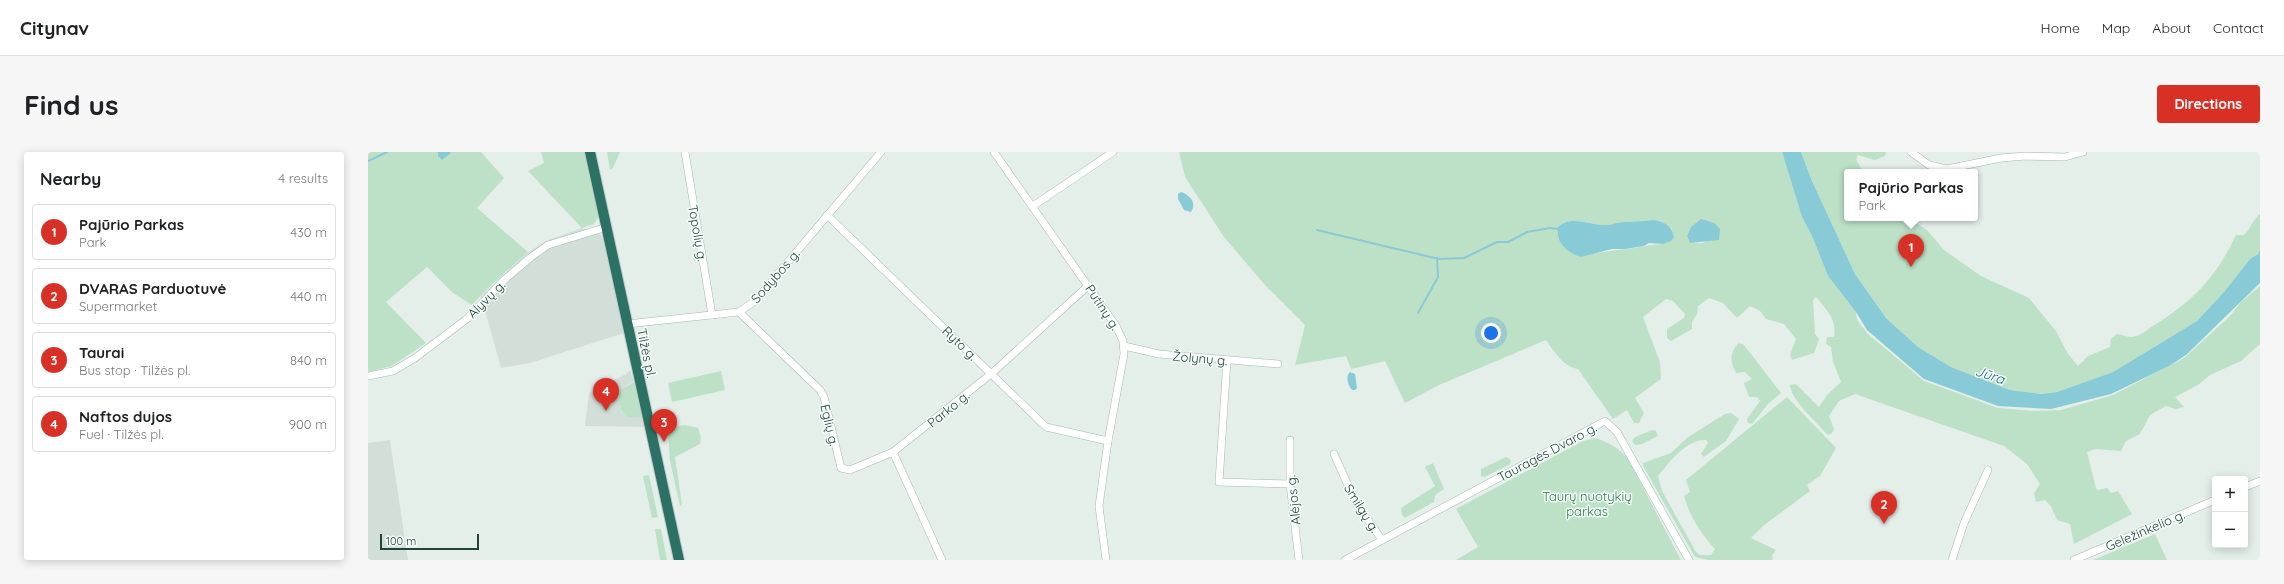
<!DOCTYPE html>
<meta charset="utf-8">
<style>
:root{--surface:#fff;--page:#f6f6f6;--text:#202124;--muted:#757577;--line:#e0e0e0;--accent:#d93025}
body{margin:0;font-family:Quicksand,sans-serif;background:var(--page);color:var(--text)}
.controls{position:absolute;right:12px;bottom:12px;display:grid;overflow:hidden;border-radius:4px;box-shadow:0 2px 10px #0003}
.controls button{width:36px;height:36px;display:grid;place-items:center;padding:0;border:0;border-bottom:1px solid var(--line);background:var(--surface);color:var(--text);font:20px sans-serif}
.scale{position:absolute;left:12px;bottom:10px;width:99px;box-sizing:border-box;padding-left:4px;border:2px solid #22423a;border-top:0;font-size:11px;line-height:14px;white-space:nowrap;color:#22423a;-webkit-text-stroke:3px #f5fbf8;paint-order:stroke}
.you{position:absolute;left:1123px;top:181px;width:14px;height:14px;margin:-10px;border:3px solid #fff;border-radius:50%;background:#1a73e8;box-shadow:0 0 0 6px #1a73e833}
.badge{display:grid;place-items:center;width:26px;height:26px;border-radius:50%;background:var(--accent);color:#fff;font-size:13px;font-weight:700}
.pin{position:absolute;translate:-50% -33px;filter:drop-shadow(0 1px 2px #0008)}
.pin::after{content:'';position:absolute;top:21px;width:14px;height:12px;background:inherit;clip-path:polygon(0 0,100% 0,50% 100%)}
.popup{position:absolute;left:1476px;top:17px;width:134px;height:52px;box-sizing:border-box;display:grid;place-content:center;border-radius:4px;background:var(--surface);filter:drop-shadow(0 1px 3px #0005);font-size:13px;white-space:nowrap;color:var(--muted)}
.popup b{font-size:15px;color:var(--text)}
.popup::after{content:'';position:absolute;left:50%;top:100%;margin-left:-8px;border:8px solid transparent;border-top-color:var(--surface)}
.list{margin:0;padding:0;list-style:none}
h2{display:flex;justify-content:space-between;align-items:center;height:52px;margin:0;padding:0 16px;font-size:17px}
h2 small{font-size:13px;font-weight:400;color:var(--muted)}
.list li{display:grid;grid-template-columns:26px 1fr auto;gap:12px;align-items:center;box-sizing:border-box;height:56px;margin:0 8px 8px;padding:0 8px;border:1px solid var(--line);border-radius:4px}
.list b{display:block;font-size:15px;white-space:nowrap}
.list p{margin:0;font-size:13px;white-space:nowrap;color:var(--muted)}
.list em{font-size:13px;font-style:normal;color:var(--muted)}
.map{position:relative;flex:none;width:1892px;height:408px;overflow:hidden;border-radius:4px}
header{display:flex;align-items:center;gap:24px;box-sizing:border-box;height:56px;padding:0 20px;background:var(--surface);border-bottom:1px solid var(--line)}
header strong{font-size:19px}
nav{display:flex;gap:22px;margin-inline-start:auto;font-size:14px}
.intro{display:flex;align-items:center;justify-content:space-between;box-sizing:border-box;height:96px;padding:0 24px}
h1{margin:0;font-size:28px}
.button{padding:10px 18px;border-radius:4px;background:var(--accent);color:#fff;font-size:14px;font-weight:700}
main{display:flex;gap:24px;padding:0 24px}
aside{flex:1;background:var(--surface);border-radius:4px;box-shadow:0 2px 10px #0003}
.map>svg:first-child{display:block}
</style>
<header>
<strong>Citynav</strong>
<nav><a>Home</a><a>Map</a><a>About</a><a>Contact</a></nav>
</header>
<div class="intro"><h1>Find us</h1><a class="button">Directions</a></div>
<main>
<aside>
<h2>Nearby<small>4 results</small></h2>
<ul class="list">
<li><span class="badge">1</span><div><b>Pajūrio Parkas</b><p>Park</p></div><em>430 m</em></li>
<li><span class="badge">2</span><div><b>DVARAS Parduotuvė</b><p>Supermarket</p></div><em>440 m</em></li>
<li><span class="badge">3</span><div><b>Taurai</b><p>Bus stop · Tilžės pl.</p></div><em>840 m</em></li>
<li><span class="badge">4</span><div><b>Naftos dujos</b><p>Fuel · Tilžės pl.</p></div><em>900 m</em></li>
</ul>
</aside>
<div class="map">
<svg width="1892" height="408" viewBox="0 0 1892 408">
<rect width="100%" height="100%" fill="#e4efea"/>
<g fill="#d2dfd9">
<path d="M214,76L232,82L235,87L256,181L162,211L133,216L113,144L160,100L178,89Z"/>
<path d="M262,218L266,230L259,233L250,242L254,261L258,264L271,265L274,263L278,275L217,274L221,241L258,222Z"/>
<path d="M22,288L40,408H0V291Z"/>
</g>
<g fill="#bce1c6" fill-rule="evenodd">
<path d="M0,0H113L136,26L109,56L160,100L119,137L104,153L85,141L59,115L18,150L58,191L24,214L0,220Z"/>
<path d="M173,0H218L231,64L226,72L214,76L160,19L176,11Z"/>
<path d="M239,0H252L245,16L242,17Z"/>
<path d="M811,0H1414L1434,65L1444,84L1460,124L1488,160L1489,168L1500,182L1556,229L1630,256L1666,259L1693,258L1745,243L1816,206L1862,164L1873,150L1892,134V192L1873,209L1842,223L1830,233L1807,245L1816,255L1808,257L1798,254L1782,263L1772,282L1758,289L1753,299L1727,297L1719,300L1728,336L1730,338L1739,336L1743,341L1750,339L1764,362L1706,392L1702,372L1689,368L1683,354L1677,348L1668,350L1666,341L1672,332L1659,312L1636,294L1487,242L1471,249L1461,264L1466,277L1464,281L1460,283L1457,280C1448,270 1422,246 1422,233L1428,232L1451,255L1459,243L1473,230L1465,210L1463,195L1458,192L1459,185H1466C1469,168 1459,158 1448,145L1445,148L1447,182L1451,187L1446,201L1424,208L1422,203L1428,187L1416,172L1398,167L1392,159L1382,154L1369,166L1355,151L1341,146L1330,154L1329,162L1324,170V177L1303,189L1299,186V177L1316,166L1317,162L1305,149L1298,147L1275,165L1292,210L1293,227L1267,246L1276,261L1271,271H1266L1259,258L1245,267L1210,217C1194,214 1187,200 1178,188L1071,233L1037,251L1017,209L983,217L978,204L927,213L937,173L897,133L856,85L817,25ZM1286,68L1293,69L1304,77L1295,92C1282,92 1272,96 1258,97C1242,99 1229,100 1213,105C1201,97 1187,92 1190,75C1203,62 1223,74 1239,73C1242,73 1245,72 1248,71C1260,69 1273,70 1286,68ZM1323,75L1342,88L1334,91H1322L1319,84Z"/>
<path d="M1433,0H1518L1517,4L1507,8L1490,3L1488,7L1495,20H1479V66H1540L1559,78L1576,98L1613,124L1661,146L1688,179L1700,202L1710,214L1720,204L1742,195L1743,187L1749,182C1754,182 1758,185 1763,185C1771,185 1779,178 1785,174C1825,149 1847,127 1868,83H1876C1883,77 1884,68 1892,62V98L1890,102L1882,107L1856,140L1829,169L1745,220L1689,240L1673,242L1642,238L1583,215L1550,195L1518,166L1487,122L1444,29Z"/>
<path d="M1371,191L1376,193L1413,241L1400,252L1384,272L1380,271L1379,267L1392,249L1389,245H1381L1376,231L1384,227L1377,220L1368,221C1362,211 1361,200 1371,191Z"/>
<path d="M353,219L357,238L304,250L300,231Z"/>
<path d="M266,230L274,263L271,265C268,265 261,266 258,264C252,261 250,244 251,239Z"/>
<path d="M1419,245L1468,296L1452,324L1439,333L1442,339L1395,374L1383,386L1408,398L1404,403L1405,408H1341L1327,405L1275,314V311L1303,301L1320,285L1357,262L1363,261L1371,267L1358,289L1336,305L1333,302L1340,291L1338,288C1318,287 1302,310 1290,324L1294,339L1328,400L1332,403H1343L1347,397C1332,380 1322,365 1316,344L1322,340L1318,328Z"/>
<path d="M317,273L330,276L333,286L332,292L307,305L314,353L312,354L302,309L300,282L305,275Z"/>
<path d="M1284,278L1288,279L1290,284L1274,292L1267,293L1264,289L1267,285Z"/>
<path d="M1228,286C1241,291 1250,295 1260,307L1313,408H1088L1110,395L1088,357L1215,289Z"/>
<path d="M1138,305L1142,307L1143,310L1141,313L1116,325L1113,324V317Z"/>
<path d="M1065,311L1076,337L1067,343L1066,350L1037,366L1034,363L1033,356L1067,334L1057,315Z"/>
<path d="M281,323L290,365L284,366L275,324Z"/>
<path d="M287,377H293L299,408H292Z"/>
<path d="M1787,382L1799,408H1725Z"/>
</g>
<g fill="#89cad7">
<path d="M70,0H82L83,1L74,8L70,4Z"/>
<path d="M1414,0H1433L1444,29L1487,122L1518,166L1550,195L1583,215L1642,238L1673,242L1689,240L1745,220L1829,169L1856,140L1882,107L1890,102L1892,98V131L1818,203L1801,214L1743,242L1683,257L1630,254L1556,227L1499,178L1488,160L1460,124L1444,84L1434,65Z"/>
<path d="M813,40C822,43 829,51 823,60L816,58L810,47V42Z"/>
<path d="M1333,67L1346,71L1352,77L1351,88L1322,91L1319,84L1323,75Z"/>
<path d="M1285,68C1296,69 1304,74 1306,85L1303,89L1295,92L1281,91L1276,94L1257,97H1244L1213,105C1199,101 1187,90 1190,75C1203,62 1223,74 1239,73C1242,73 1245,72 1248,71C1260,69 1273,70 1285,68Z"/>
<path d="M982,220L987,222L989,236L987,238H984C980,233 977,224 982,220Z"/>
</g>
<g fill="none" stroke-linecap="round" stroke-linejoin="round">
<g stroke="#89cad7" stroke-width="2">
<path d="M0,9L19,0"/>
<path d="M949,78L1071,107L1096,106L1129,90H1140L1159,80L1182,76L1190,77"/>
<path d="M1050,161L1070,125L1069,106"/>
</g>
<g stroke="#a6b8b2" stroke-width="8">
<g id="minor">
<path d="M317,0L344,163"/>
<path d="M626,0L748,174L755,189L756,202L740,289L731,354L738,408"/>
<path d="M1543,0L1561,13L1579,17L1633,6L1658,4L1697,5L1715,0"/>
<path d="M665,54L745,0"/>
<path d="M459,63L678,275L740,289"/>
<path d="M371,160L452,238L456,245L473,316L482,318L525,300"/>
<path d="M259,172L371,160L387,149L513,0"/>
<path d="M756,194L791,202L910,212"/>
<path d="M859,208L851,330L922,332"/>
<path d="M0,224L25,219L47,206L100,166L135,129L163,105L180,93L239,75"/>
<path d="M922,288V332L931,408"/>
<path d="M966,302L988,351L1014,388"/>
<path d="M1877,335L1892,329"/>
<path d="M574,408L525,300L623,222L721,133"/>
<path d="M977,408L1237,269L1249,280L1321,408"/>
<path d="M1584,408L1596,371L1620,318"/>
<path d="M1706,408L1847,348"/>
</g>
</g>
<g stroke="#c1cac8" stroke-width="12">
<path id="highway" d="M222,0L311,408"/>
</g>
<use href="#minor" stroke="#fff" stroke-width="7"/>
<use href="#highway" stroke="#2b7164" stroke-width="10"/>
</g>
<g text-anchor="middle" stroke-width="3" stroke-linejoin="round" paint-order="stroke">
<g font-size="13" fill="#22423a" stroke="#f5fbf8">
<text transform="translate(330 81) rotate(80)" y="5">Topolių g.</text>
<text transform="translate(407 124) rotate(-49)" y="5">Sodybos g.</text>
<text transform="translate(118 147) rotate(-45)" y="5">Alyvų g.</text>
<text transform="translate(735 155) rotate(57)" y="5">Putinų g.</text>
<text transform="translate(592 191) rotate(44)" y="5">Ryto g.</text>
<text transform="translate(279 201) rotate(78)" y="5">Tilžės pl.</text>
<text transform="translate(832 206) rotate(5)" y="5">Žolynų g.</text>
<text transform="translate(580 257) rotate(-39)" y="5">Parko g.</text>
<text transform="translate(462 273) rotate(77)" y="5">Eglių g.</text>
<text transform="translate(1179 300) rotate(-28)" y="5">Tauragės Dvaro g.</text>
<text transform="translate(925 348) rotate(-96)" y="5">Alėjos g.</text>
<text transform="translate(994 356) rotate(58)" y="5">Smilgų g.</text>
<text transform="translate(1777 378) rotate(-23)" y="5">Geležinkelio g.</text>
</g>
<g font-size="13" fill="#287c4a" stroke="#f5fbf8">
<text x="1219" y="349">Taurų nuotykių<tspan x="1219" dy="15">parkas</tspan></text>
</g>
<g font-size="14" font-style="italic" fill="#166f83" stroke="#f5fbf8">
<text transform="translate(1622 223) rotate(19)" y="5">Jūra</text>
</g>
</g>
</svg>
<div class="controls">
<button>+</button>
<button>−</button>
</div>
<div class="scale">100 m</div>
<div class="you"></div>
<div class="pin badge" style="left:1543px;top:115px">1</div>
<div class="popup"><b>Pajūrio Parkas</b>Park</div>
<div class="pin badge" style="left:1516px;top:372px">2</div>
<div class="pin badge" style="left:296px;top:290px">3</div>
<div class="pin badge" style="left:238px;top:259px">4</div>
</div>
</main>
